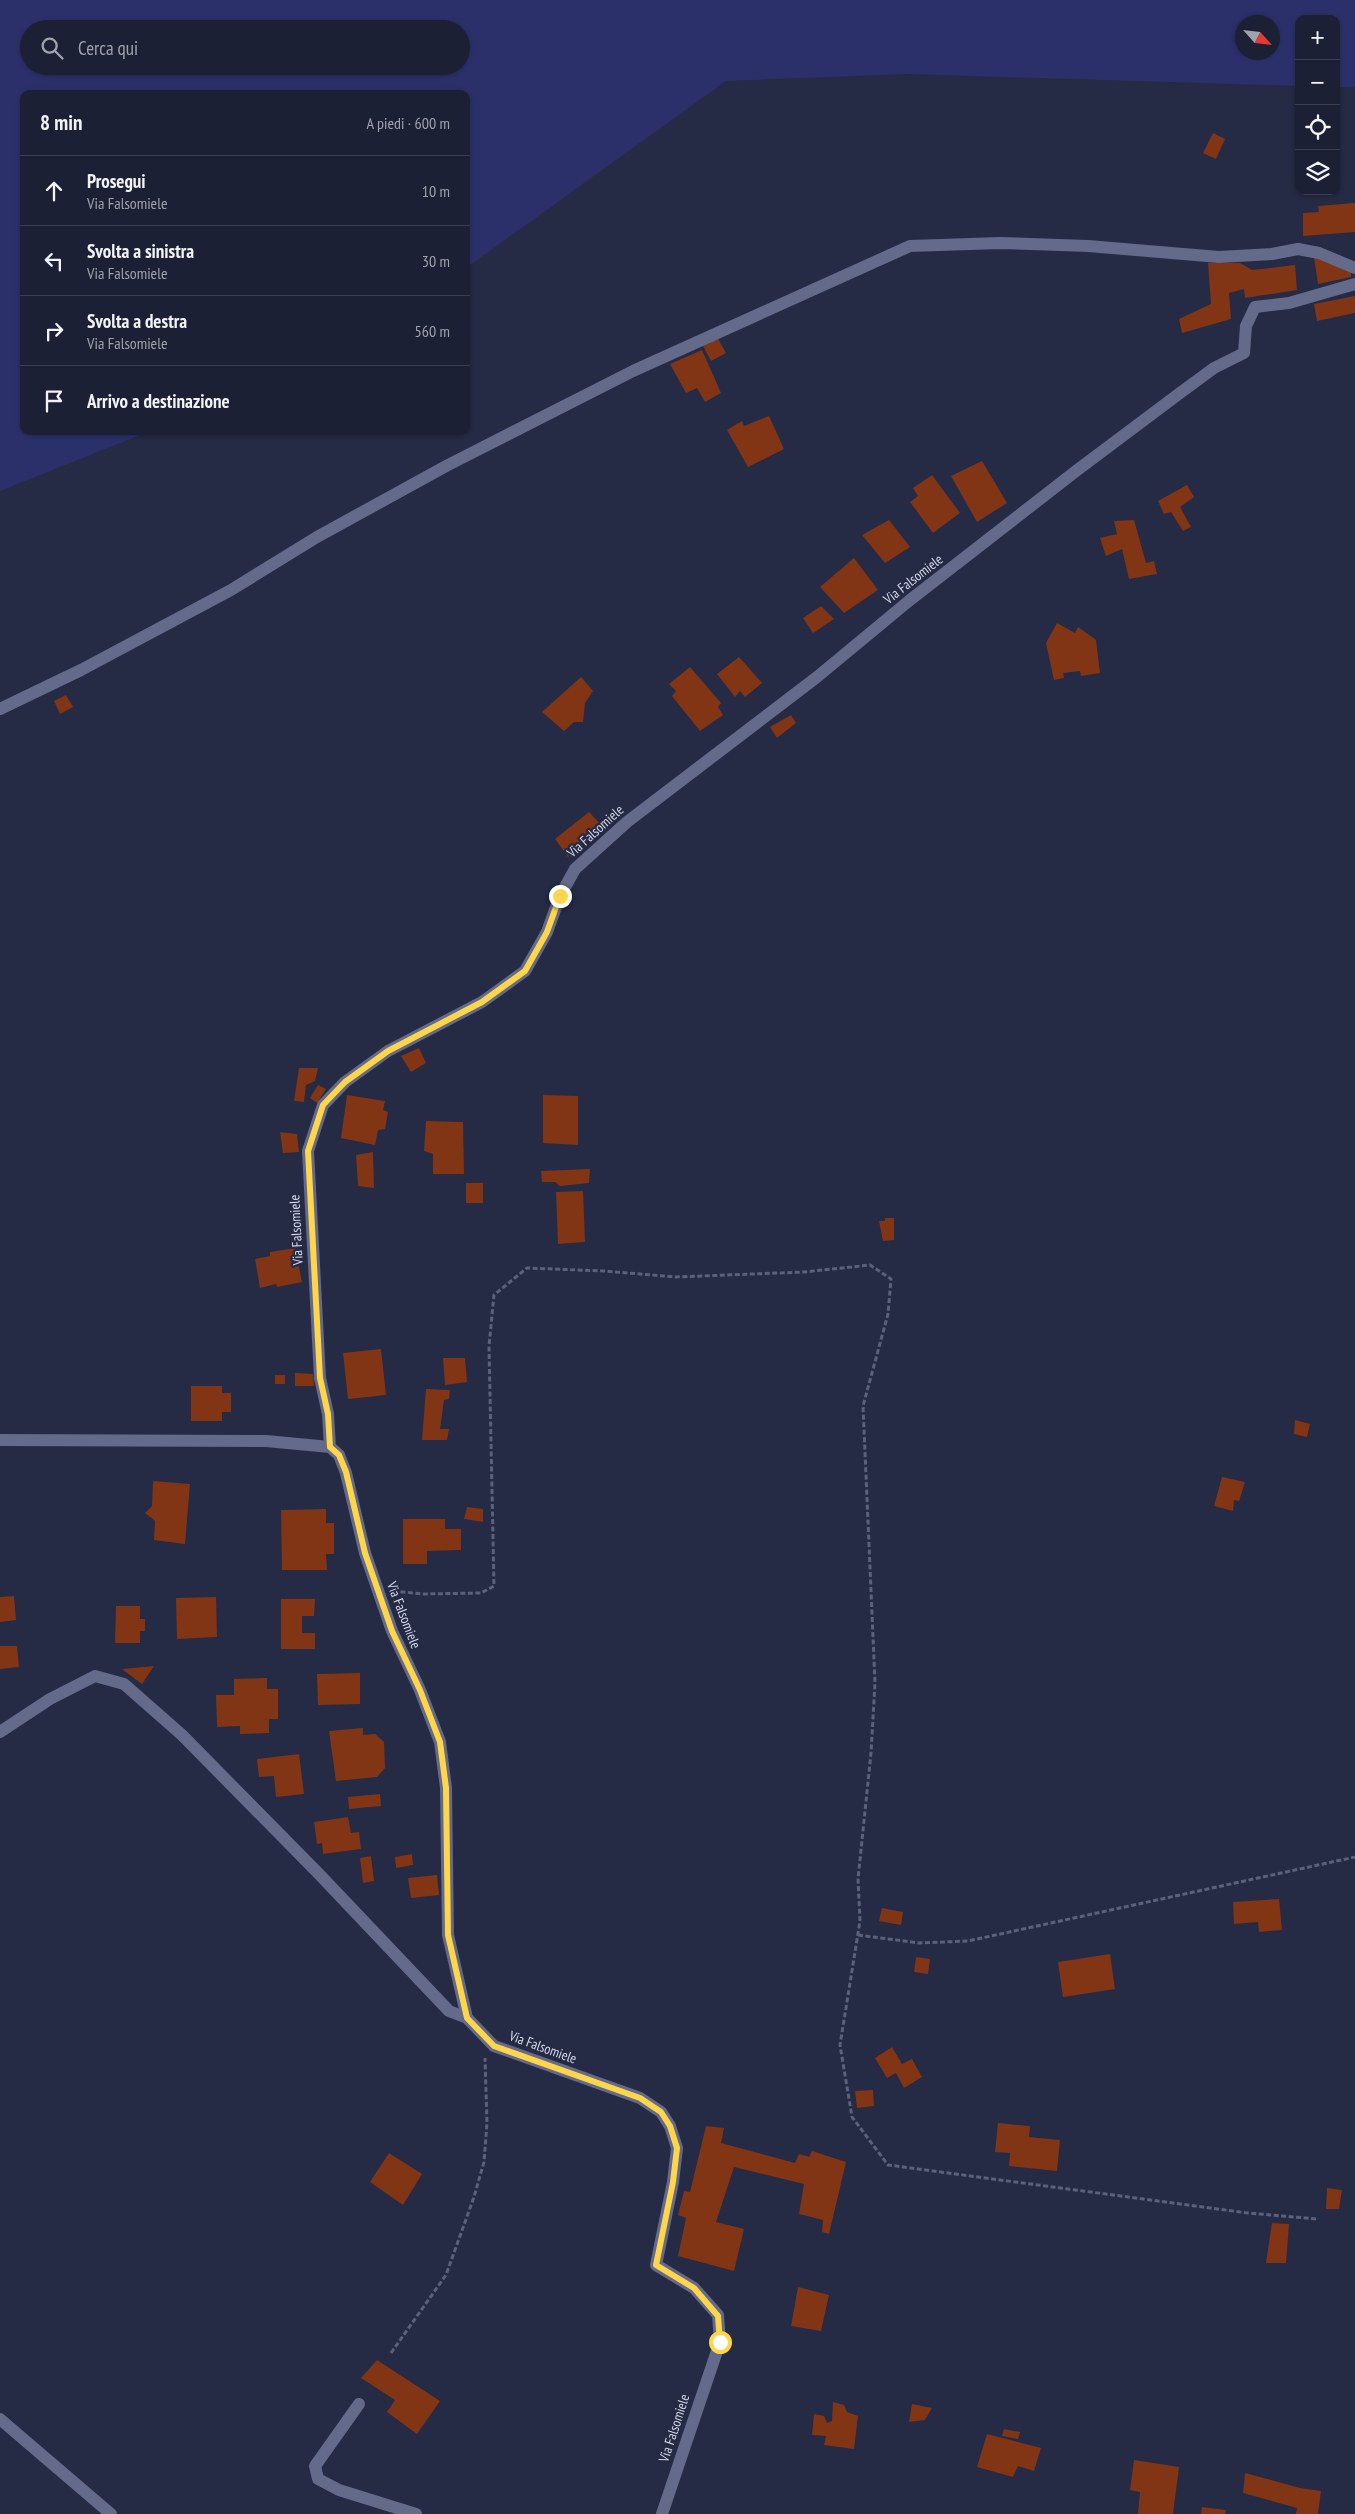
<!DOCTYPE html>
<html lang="it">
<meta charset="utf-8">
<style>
:root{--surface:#1c2034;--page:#25283c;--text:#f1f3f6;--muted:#a0a3ac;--line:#3a3e4f}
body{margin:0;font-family:"PT Sans Narrow",sans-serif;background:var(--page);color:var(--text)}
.controls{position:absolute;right:15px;top:15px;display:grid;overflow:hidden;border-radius:10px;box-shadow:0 1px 4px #0004}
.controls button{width:45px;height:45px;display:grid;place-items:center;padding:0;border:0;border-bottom:1px solid var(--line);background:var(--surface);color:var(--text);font:25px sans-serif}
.compass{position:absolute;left:1235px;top:15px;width:45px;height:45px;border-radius:50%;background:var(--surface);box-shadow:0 1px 4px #0004;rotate:117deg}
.stop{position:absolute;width:15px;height:15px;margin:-11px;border:4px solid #ffd54a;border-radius:50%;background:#fff}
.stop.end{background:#ffd54a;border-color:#fff;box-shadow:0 1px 5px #0008}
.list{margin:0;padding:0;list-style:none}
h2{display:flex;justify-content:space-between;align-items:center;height:65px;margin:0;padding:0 20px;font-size:21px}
h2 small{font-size:16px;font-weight:400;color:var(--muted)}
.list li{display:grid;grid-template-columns:32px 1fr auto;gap:15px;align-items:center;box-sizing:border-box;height:70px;padding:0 20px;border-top:1px solid var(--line)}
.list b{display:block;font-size:19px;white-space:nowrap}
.list p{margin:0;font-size:16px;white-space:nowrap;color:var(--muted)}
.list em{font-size:16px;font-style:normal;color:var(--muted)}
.icon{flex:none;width:28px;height:28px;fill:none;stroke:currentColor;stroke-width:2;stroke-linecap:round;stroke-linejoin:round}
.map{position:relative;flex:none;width:1355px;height:2514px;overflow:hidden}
.search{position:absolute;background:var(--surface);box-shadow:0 1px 4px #0004;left:20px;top:20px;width:450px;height:55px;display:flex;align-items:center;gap:12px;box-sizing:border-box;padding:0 18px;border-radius:28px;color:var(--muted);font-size:19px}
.panel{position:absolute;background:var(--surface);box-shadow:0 1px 4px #0004;left:20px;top:90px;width:450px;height:345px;border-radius:10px}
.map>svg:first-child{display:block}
</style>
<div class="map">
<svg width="1355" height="2514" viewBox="0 0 1355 2514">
<rect width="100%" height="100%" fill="#252a45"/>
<path fill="#2b306a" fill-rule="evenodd" d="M0,0H1355V87H1336V19H1299V86L908,74L726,81L466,268V94H24V431H150L0,491ZM1242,22H1272V52H1242ZM29,29H461V66H29Z"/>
<g fill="#813514">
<path d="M1213,133L1225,139L1216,159L1203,153Z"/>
<path d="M1355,203V232L1303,236V213L1319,212L1318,206Z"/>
<path d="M1314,257L1351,272V277L1318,284Z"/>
<path d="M1208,263H1240L1252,270L1295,265L1297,290L1245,298L1244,289L1229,293L1231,319L1182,333L1179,319L1211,304Z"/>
<path d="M1355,296V313L1317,321L1314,304Z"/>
<path d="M716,335L726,353L711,361L701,342Z"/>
<path d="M702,350L721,393L705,402L697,388L686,393L670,364Z"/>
<path d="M769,416L784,449L748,467L727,430L742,421L744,426Z"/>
<path d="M982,461L1007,503L977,522L951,476Z"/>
<path d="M932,475L960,513L933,533L910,502L918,496L913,488Z"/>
<path d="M1187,485L1194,497L1180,507L1191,527L1183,531L1171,512L1164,514L1158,501Z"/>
<path d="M889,520L910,547L885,563L862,535Z"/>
<path d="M1134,520L1146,563L1154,561L1157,574L1129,579L1122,549L1106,556L1100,538L1117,534L1114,521Z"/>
<path d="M854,558L878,590L844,613L820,587Z"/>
<path d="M821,606L834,619L813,633L803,618Z"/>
<path d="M1057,623L1075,633L1078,627L1096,640L1100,673L1081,676L1080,671L1063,673L1064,678L1054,680L1046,643Z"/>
<path d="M739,657L762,683L745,697L740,691L735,697L717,674Z"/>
<path d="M690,667L721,703L718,707L723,715L700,731L672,696L676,691L669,684Z"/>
<path d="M581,677L593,691L585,703L583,722H574L564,731L542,712Z"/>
<path d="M66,695L73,707L60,714L54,701Z"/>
<path d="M791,715L796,723L777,738L770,727Z"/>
<path d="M589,812L603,827L568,857L555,839Z"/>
<path d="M419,1048L426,1063L411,1072L401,1056Z"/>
<path d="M299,1068H318L315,1081L306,1085L304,1102L294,1101Z"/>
<path d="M318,1085L326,1089L317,1103L310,1098Z"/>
<path d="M347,1095L385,1101L383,1110L388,1112L385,1129L378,1130L375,1145L341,1138Z"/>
<path d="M543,1095L578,1096V1145L543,1143Z"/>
<path d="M426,1121L463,1122L464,1174H433V1154L424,1151Z"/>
<path d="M280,1132L297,1134L299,1152L283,1153Z"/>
<path d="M373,1152L374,1188L358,1186L356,1155Z"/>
<path d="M590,1169L589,1183L560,1186L555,1182H542L541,1171Z"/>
<rect x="466" y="1183" width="17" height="20"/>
<path d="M583,1191L585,1242L558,1244L556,1192Z"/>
<path d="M885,1218H894V1240L883,1241L879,1221H885Z"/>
<path d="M295,1248L302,1282L277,1287L276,1284L260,1288L255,1259L270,1256V1252Z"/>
<path d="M381,1349L386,1395L348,1399L343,1353Z"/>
<path d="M443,1358H465L467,1382L445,1385Z"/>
<path d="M295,1373L313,1374L314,1386H295Z"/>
<rect x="275" y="1375" width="10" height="9"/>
<path d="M191,1386H222V1393H231V1412H222V1421H191Z"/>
<path d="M426,1389L450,1390L449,1399L444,1400L440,1429H449L447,1440H422Z"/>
<path d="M1295,1420L1310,1424L1307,1437L1294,1434Z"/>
<path d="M1222,1477L1245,1482L1239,1501L1234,1500L1233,1511L1214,1506Z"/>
<path d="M153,1481L190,1484L185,1544L154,1540L155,1521L145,1513L152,1506Z"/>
<path d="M467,1507L483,1509V1522L464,1519Z"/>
<path d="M326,1509V1523H334V1554H326L327,1570H282L281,1510Z"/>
<path d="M403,1519H445V1529H461V1550L427,1551V1564H403Z"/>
<path d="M14,1596L16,1620L0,1622V1597Z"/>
<path d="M216,1597L217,1637L177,1639L176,1598Z"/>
<path d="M281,1599H315L314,1616H302V1633H315V1649H281Z"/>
<path d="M116,1606H140V1619H145V1631H140V1643H115Z"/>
<path d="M0,1646H17L19,1667L0,1669Z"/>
<path d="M154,1666L142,1684L122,1669Z"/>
<path d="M360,1673V1704L318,1705L317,1674Z"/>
<path d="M267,1678V1689H278V1719H269V1733L240,1734V1726L217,1727L216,1695H234V1679Z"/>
<path d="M363,1728V1735L375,1734L384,1742L385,1768L377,1777L336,1781L329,1731Z"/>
<path d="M299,1754L304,1794L276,1797L274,1776L259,1777L257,1759Z"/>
<path d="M380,1794L381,1806L349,1809L348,1797Z"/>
<path d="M348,1817L351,1833L359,1832L361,1849L323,1854L322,1843L317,1844L314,1822Z"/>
<path d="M412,1854L413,1865L396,1868L395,1857Z"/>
<path d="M371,1856L374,1881L363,1883L360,1858Z"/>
<path d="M437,1875L439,1895L411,1898L408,1878Z"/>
<path d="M1279,1899L1282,1930L1259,1932L1258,1922L1234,1924L1233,1902Z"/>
<path d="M882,1908L903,1912L901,1925L879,1921Z"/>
<path d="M1110,1954L1115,1989L1063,1997L1058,1962Z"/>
<path d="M916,1957L930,1959L928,1974L914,1972Z"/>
<path d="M892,2047L902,2064L912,2059L922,2077L904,2088L896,2073L887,2078L875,2058Z"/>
<path d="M873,2090L874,2106L857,2108L855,2091Z"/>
<path d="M998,2123L1030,2126L1029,2137L1060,2140L1057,2171L1009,2166L1010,2153L995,2152Z"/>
<path d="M706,2126L724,2128L721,2143L795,2163L799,2154L809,2157L812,2151L846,2162L829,2234L822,2232L823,2220L799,2214L804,2184L734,2167L716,2222L744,2229L734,2271L678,2256L686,2218L678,2215L684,2191L690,2192Z"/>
<path d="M389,2153L422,2174L403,2205L370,2182Z"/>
<path d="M1327,2188L1342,2190L1339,2209H1326Z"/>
<path d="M1272,2223L1289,2224L1286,2263H1266Z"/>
<path d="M798,2287L829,2295L821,2331L791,2326Z"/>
<path d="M377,2360L440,2401L417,2434L387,2412L395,2400L361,2378Z"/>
<path d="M833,2402L844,2405L847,2412L858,2416L854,2449L824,2445L826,2436L812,2435L814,2414L824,2416L827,2423L832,2421Z"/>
<path d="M912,2404L932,2408L925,2420L909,2422Z"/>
<path d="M1004,2429L1020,2432L1018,2439L1002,2436Z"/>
<path d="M987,2434L1041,2448L1034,2471L1018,2466L1013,2477L977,2467Z"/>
<path d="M1134,2460L1179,2467L1173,2514H1138L1140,2492L1130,2490Z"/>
<path d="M1245,2473L1300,2488L1321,2491L1318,2514H1296L1297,2508L1243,2493Z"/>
<path d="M1202,2507L1226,2510L1225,2514H1201Z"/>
</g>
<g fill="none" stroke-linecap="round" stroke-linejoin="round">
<g stroke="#5c6079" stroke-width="3" stroke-dasharray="5 2.5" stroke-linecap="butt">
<path d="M393,1591L422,1594L481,1593L494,1586L489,1346L494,1295L527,1268L604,1271L676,1277L804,1272L870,1265L891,1279L888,1314L863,1406L875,1683L871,1753L858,1879L860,1921L840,2045L852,2117L888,2165L1248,2213L1317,2219"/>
<path d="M858,1935L919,1943L968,1941L1355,1857"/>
<path d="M391,2353L446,2275L474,2197L484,2162L487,2123L485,2058"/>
</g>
<g stroke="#636a8a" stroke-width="12">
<path d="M0,709L81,670L231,590L317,537L448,465L633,371L910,246L1000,243L1088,246L1219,257L1272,254L1298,249L1319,253L1355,268"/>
<path d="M0,1440L266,1441L330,1447"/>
<path d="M0,1732L50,1699L95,1676L124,1684L182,1735L319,1874L449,2011L467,2018"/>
<path d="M359,2404L315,2466L318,2479L339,2490L416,2514"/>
<path d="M0,2419L111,2514"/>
<path d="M662,2514L720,2342L718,2315L694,2288L656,2265L673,2182L677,2148L670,2126L661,2112L640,2098L494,2046L467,2018L448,1935L446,1788L440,1742L420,1690L392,1631L365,1553L346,1473L339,1455L330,1447L328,1414L320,1378L308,1151L323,1105L345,1082L388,1051L482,1002L525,971L547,932L560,896L575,869L627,822L817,677L910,600L1076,471L1180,393L1214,368L1244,353L1246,326L1255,307L1289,303L1355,284"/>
</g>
</g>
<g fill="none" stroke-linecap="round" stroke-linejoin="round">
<path stroke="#ffd54a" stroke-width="6" d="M560,896L547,932L525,971L482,1002L388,1051L345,1082L323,1105L308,1151L320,1378L328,1414L330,1447L339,1455L346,1472L365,1553L392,1631L420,1690L440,1742L446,1788L448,1935L467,2018L494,2046L640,2098L661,2112L670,2126L677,2148L673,2182L656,2265L694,2288L718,2316L720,2342"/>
</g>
<g text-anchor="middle" stroke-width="4.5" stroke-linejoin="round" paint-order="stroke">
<g font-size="14" fill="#d4d8ea" stroke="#252a45">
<text transform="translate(913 579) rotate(-38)" y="5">Via Falsomiele</text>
<text transform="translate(595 831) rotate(-42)" y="5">Via Falsomiele</text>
<text transform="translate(296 1230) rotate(-93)" y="5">Via Falsomiele</text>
<text transform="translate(404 1615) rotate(69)" y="5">Via Falsomiele</text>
<text transform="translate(543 2047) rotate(20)" y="5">Via Falsomiele</text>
<text transform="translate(674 2428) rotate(-72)" y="5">Via Falsomiele</text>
</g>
</g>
</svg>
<div class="controls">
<button>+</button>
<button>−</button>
<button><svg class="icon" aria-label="locate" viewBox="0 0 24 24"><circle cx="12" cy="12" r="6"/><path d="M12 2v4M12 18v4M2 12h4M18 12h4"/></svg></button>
<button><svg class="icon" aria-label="layers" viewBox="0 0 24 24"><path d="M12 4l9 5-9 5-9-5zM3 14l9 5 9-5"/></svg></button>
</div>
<svg class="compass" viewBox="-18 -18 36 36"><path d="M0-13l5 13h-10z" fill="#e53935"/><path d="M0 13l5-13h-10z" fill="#a0a3ac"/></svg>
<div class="stop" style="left:720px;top:2342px"></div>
<div class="stop end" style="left:560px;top:896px"></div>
<div class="search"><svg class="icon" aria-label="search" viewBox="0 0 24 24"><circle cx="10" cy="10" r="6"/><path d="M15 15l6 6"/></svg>Cerca qui</div>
<section class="panel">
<h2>8 min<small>A piedi · 600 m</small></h2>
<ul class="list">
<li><svg class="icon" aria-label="ahead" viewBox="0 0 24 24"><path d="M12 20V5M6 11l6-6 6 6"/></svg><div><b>Prosegui</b><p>Via Falsomiele</p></div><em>10 m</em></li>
<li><svg class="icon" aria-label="left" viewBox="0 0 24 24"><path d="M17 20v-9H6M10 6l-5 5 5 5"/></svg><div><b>Svolta a sinistra</b><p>Via Falsomiele</p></div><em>30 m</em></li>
<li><svg class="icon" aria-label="right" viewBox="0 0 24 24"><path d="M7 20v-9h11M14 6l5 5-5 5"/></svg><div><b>Svolta a destra</b><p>Via Falsomiele</p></div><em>560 m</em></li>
<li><svg class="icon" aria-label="arrive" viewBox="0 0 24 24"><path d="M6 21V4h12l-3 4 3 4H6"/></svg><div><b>Arrivo a destinazione</b></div></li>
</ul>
</section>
</div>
